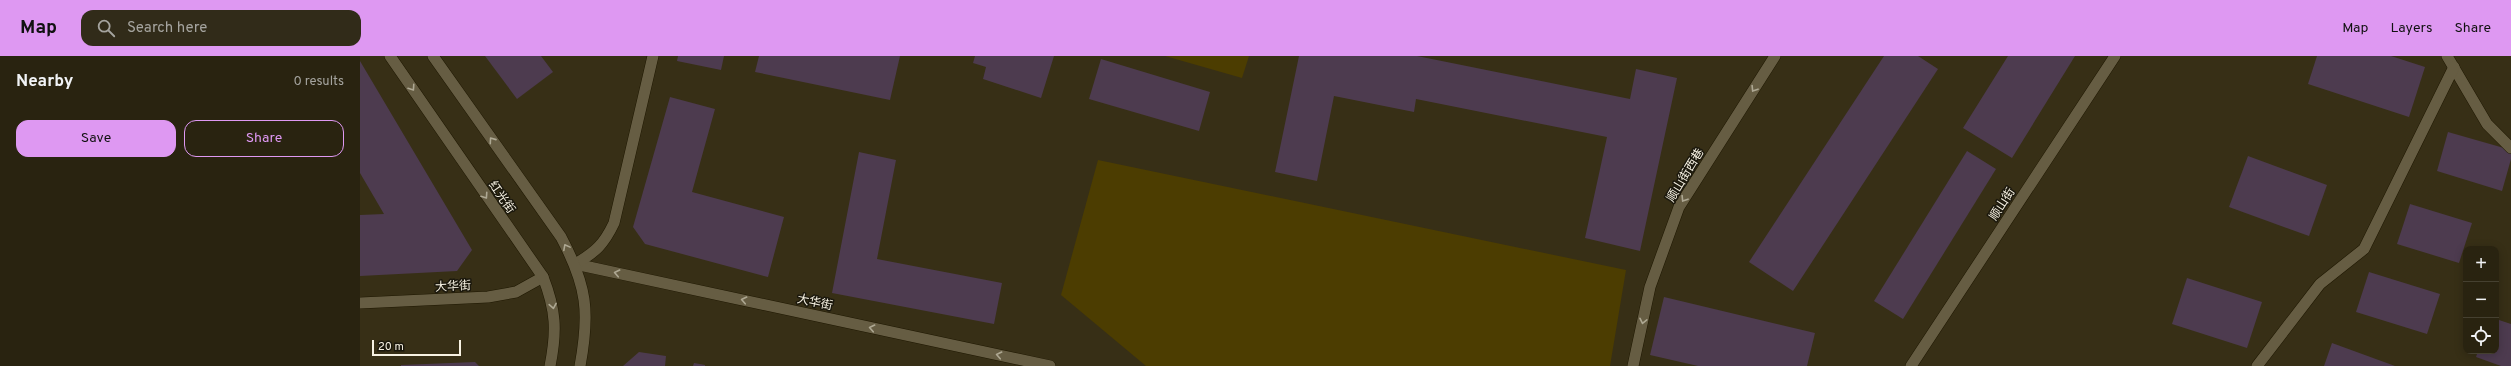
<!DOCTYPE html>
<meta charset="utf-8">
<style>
:root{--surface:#292310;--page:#312b19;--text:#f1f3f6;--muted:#a5a49f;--line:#454030;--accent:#de98f2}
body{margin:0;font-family:Overpass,"Noto Sans SC",sans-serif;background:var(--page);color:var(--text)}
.controls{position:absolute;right:12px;bottom:12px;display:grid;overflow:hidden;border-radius:8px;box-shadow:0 2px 10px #0003}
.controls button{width:36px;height:36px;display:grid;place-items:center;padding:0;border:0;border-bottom:1px solid var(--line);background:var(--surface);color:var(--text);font:20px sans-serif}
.scale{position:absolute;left:12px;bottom:10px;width:89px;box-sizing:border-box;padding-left:4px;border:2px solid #f7f2e3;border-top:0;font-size:11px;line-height:14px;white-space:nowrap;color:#f7f2e3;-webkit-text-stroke:3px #1b180d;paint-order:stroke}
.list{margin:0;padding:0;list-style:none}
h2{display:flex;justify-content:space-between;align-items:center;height:52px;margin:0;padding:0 16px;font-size:17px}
h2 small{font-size:13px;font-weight:400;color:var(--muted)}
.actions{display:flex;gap:8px;padding:12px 16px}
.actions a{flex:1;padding:9px 0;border:1px solid var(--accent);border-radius:12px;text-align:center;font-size:14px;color:var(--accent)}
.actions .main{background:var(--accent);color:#111}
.icon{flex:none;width:22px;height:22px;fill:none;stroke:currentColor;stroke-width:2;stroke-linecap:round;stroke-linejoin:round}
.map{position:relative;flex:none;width:2151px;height:310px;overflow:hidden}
header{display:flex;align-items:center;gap:24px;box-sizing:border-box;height:56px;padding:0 20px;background:var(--accent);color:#111}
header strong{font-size:19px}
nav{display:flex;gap:22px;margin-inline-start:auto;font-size:14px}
.search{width:280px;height:36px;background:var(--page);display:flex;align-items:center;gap:10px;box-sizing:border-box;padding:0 14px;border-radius:12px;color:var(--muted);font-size:15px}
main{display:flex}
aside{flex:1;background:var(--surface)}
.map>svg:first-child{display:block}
</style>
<header>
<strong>Map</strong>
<div class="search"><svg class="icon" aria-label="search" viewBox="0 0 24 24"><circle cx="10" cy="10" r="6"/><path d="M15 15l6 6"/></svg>Search here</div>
<nav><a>Map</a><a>Layers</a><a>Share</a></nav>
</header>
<main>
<aside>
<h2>Nearby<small>0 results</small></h2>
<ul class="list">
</ul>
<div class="actions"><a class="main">Save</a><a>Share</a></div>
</aside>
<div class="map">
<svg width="2151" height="310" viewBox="0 0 2151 310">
<rect width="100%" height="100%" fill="#372f16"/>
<g fill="#4c3d01">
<path d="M805,0H889L882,22Z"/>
<path d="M738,104L1266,214L1250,310H786L701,239Z"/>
</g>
<g fill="#4d3b4f">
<path d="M125,0H181L193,16L157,43Z"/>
<path d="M318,0H364L361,14L317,5Z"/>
<path d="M399,0H540L530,44L395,16Z"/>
<path d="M615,0H694L681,42L623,23L626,11L613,7Z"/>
<path d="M939,0H1057L1270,43L1276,13L1317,22L1280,195L1225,182L1247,81L1056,43L1054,56L974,40L957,125L915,116Z"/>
<path d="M1524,0H1558L1578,13L1433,235L1389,206Z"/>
<path d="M1648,0H1715L1652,102L1603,72Z"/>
<path d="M1957,0H2031L2065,11L2049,61L1948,28Z"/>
<path d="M741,3L850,36L839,75L729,43Z"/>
<path d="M0,5L112,194L97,215L0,220V159L24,158L0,117Z"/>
<path d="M310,41L355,53L332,136L424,161L408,221L285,188L273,171Z"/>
<path d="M2088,76L2151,94V103L2142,135L2077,115Z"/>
<path d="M1607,95L1636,113L1543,263L1514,245Z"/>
<path d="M499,96L536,104L517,203L642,227L634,268L472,237Z"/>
<path d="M1888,100L1967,129L1949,180L1869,151Z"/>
<path d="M2050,148L2112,167L2099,207L2037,188Z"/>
<path d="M2009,216L2080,238L2067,278L1996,256Z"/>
<path d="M1827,222L1902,246L1887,292L1812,268Z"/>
<path d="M1304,241L1455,277L1447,310H1338L1290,299Z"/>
<path d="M2136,263L2151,268V310H2141L2116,301L2118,295H2136Z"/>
<path d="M1972,287L2035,310H1964Z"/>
<path d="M279,296L306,300L305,310H263Z"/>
<path d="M115,306L119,310H41V309Z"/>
<path d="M334,307L345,309V310H333Z"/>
</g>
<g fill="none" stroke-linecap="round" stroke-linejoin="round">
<g stroke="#1e1701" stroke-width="12">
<path id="pedestrian" d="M0,247L128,241L156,236L183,221"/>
</g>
<g stroke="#1e1701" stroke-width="12">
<g id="minor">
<path d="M2087,0L2127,68L2151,92"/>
<path d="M215,208L690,310"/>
<path d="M215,208C236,196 244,188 254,167L293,0"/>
<path d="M1273,310L1290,231L1319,151L1415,0"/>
<path d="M1897,310L1960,228L2004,193L2094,11"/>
</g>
</g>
<g stroke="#1e1701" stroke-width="12">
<g id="tertiary">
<path d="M30,0L183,221C196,254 197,275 190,310"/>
<path d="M73,0L201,181C227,230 230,256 220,310"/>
<path d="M1551,310L1755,0"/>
</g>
</g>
<use href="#pedestrian" stroke="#665d43" stroke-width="11"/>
<use href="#minor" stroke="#665d43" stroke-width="11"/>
<use href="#tertiary" stroke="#665d43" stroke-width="11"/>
</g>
<defs><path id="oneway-chevron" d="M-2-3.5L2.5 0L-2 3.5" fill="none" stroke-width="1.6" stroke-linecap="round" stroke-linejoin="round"/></defs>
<g stroke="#aea893">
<use href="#oneway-chevron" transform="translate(52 32) rotate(56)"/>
<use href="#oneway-chevron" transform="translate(1394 33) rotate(122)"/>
<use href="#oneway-chevron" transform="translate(132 84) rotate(-125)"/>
<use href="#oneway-chevron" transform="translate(125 140) rotate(56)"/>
<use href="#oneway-chevron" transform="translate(1324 143) rotate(122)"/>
<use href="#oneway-chevron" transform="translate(206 191) rotate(-118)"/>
<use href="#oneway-chevron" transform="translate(257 217) rotate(-168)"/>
<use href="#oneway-chevron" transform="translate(384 244) rotate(-168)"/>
<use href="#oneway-chevron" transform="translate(193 250) rotate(80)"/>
<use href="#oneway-chevron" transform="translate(1283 265) rotate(102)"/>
<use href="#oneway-chevron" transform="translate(512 272) rotate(-168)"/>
<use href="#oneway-chevron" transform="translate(639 299) rotate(-168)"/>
</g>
<g text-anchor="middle" stroke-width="3" stroke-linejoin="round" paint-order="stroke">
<g font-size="12" fill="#f7f2e3" stroke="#1b180d">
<text transform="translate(1325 119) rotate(-59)" y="4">顺山街西巷</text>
<text transform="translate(142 141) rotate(55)" y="4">红光街</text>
<text transform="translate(1642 148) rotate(-57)" y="4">顺山街</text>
<text transform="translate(93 230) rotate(-3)" y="4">大华街</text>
<text transform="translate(455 246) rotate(12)" y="4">大华街</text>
</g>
</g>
</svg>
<div class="controls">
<button>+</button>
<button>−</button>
<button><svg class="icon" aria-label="locate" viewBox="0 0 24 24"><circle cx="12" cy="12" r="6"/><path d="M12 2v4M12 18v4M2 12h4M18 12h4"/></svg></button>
</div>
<div class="scale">20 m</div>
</div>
</main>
